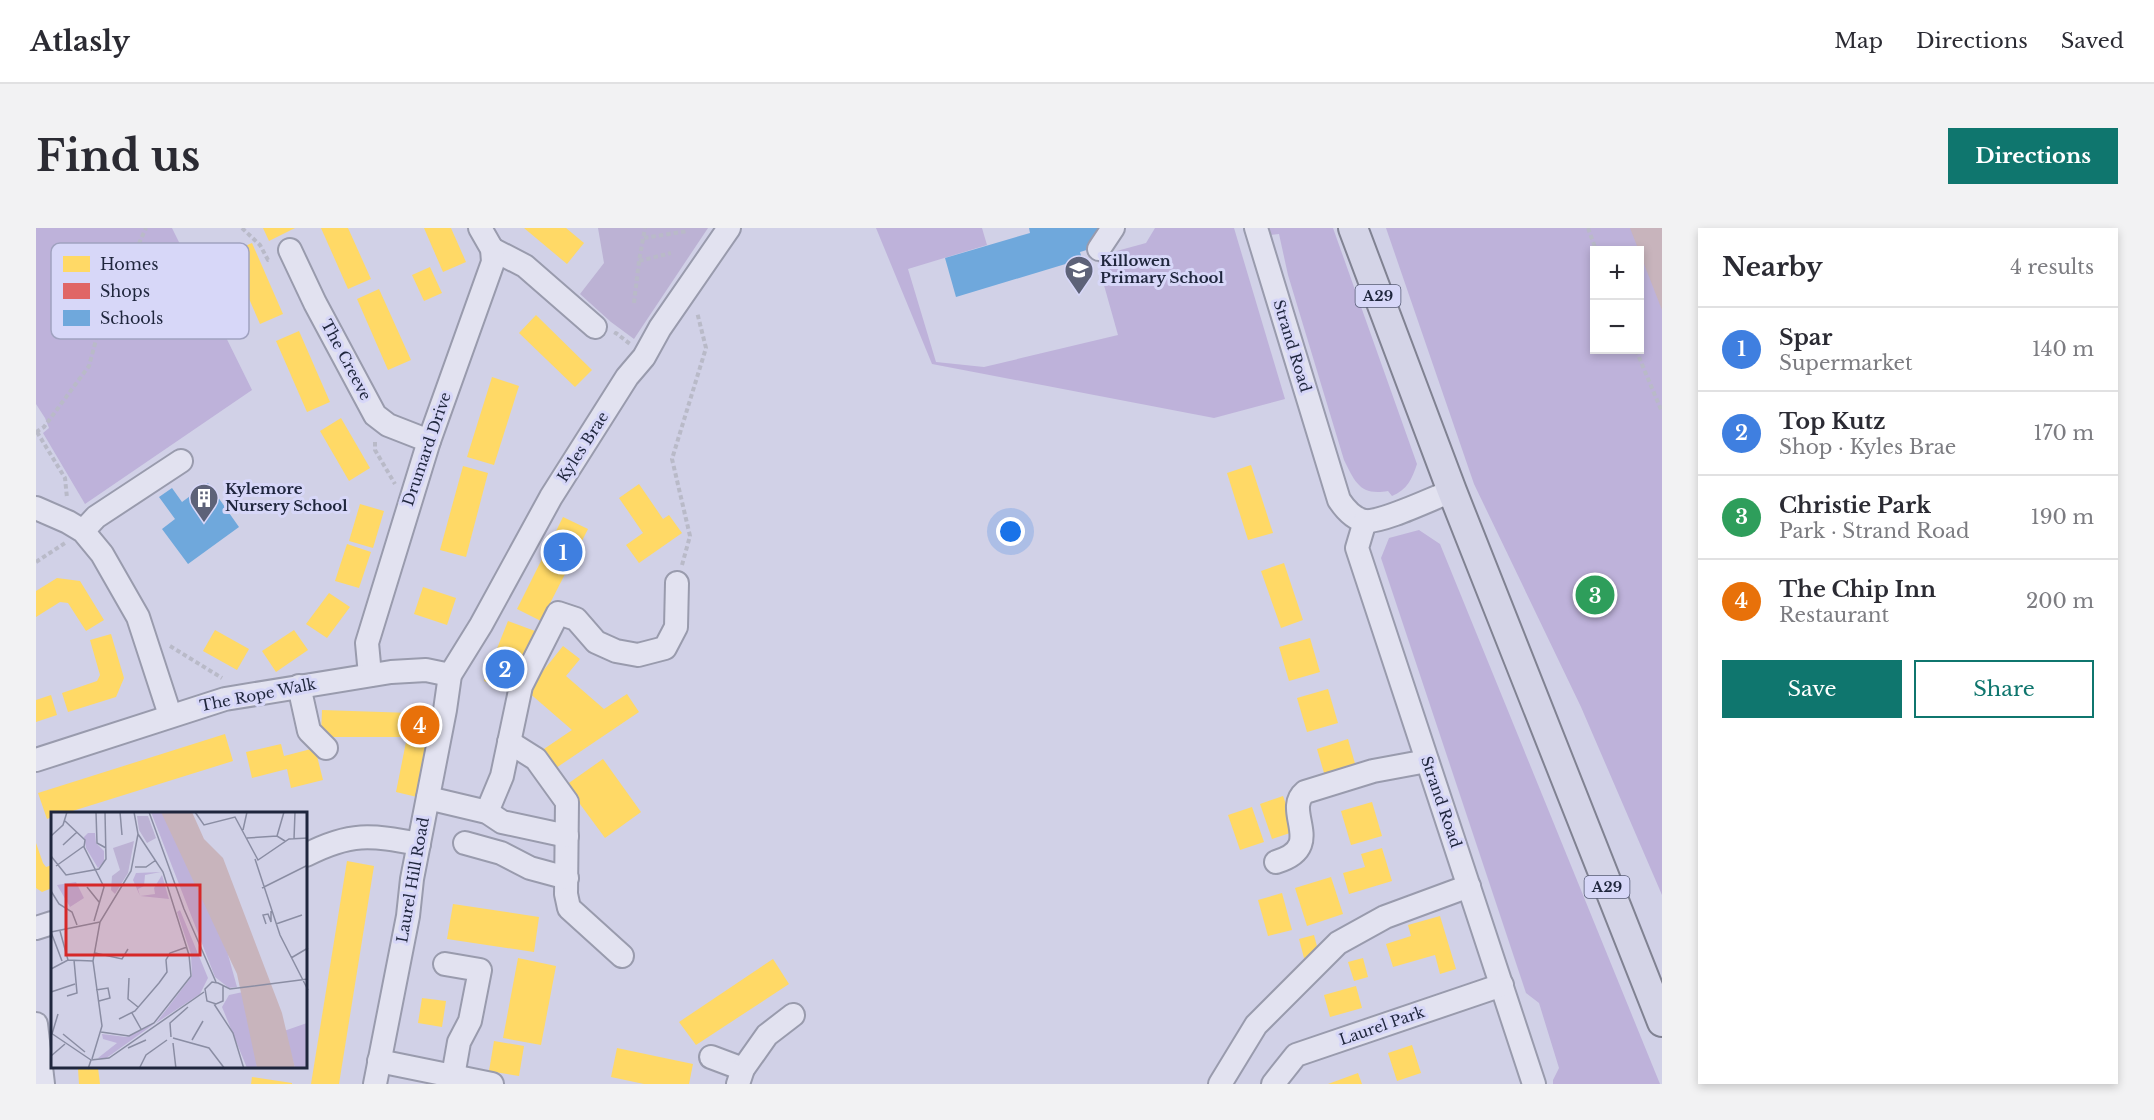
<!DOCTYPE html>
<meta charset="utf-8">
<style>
:root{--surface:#fff;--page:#f2f2f3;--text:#2b2b33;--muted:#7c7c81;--line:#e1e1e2;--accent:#0f766e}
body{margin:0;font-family:"Libre Baskerville",serif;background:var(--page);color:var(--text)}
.controls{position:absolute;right:18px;top:18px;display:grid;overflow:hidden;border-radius:0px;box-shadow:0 3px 9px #0003}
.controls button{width:54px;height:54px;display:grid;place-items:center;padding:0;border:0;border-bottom:2px solid var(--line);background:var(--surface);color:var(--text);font:30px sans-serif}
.you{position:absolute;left:975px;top:304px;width:21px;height:21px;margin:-15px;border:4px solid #fff;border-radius:50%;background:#1a73e8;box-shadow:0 0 0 9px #1a73e833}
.badge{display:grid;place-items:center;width:39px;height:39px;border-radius:50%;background:var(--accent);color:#fff;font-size:20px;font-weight:700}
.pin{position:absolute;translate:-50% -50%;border:3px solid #fff;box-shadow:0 2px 6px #0006}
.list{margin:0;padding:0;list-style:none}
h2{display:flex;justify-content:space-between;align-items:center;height:78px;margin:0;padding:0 24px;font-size:26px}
h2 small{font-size:20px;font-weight:400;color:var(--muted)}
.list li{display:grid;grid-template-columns:39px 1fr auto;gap:18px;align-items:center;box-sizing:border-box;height:84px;padding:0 24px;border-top:2px solid var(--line)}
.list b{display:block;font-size:22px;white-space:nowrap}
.list p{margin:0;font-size:20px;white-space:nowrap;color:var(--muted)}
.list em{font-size:20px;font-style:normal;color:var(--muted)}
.actions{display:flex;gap:12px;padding:18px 24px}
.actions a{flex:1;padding:14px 0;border:2px solid var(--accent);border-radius:0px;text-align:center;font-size:21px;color:var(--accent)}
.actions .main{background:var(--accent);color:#fff}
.map{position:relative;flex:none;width:1626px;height:856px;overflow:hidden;border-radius:0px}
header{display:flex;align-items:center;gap:36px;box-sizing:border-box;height:84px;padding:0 30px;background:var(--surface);border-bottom:2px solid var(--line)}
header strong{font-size:28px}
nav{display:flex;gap:33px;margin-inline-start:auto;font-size:21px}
.intro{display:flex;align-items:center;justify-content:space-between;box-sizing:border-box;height:144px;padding:0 36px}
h1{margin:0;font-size:42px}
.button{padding:15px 27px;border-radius:0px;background:var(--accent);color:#fff;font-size:21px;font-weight:700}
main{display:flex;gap:36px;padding:0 36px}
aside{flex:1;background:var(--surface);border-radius:0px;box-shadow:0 3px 9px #0003}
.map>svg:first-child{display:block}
</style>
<header>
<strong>Atlasly</strong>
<nav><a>Map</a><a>Directions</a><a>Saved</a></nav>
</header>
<div class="intro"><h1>Find us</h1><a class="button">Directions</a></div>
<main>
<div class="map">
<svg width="1626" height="856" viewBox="0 0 1626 856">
<rect width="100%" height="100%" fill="#d1d1e7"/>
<g fill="#beb2da" fill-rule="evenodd">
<path d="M0,0H136L216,162L49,276L7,205L13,200L9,190L0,176Z"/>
<path d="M840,0H946L951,17L872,41L900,134L948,139L1082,107L1062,36L1066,27L1110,15L1119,0H1198L1249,171L1178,190L896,136Z"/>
<path d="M1231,0H1297L1381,236C1376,251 1371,262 1356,268L1352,263C1324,268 1319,254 1308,232L1252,47L1243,6L1233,7Z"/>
<path d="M1350,0H1626V667L1545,479L1438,256ZM1558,22H1604V122H1558Z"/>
<path d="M1383,302L1404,316L1624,856H1517V852L1523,840L1503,775L1490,765L1345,330L1353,310Z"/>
</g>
<path fill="#bcb2d4" d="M562,0H672L598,111L575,94L544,66L568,35Z"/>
<path fill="#c8b4bc" d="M1594,0H1626V82Z"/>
<g fill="#ffd966">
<path d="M227,0H259L233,13Z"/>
<path d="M285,0H312L335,51L312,61Z"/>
<path d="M388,0H415L430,34L407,44Z"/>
<path d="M488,0H530L548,15L531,36Z"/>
<path d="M216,15L247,86L224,96L193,25Z"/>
<path d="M394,39L406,65L388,73L376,47Z"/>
<path d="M343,61L375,132L352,142L321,71Z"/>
<path d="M500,87L556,142L539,159L483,105Z"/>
<path d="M263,103L294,174L271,184L240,113Z"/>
<path d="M456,149L483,158L458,237L431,229Z"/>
<path d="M305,190L334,240L313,253L284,203Z"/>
<path d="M1215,237L1237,305L1212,312L1191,245Z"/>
<path d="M427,238L452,245L430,329L404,322Z"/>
<path d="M603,256L627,291L633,287L646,305L603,335L590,317L607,305L583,270Z"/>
<path d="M324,276L348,283L337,320L313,313Z"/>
<path d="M527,289L552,301L505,393L481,381Z"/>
<path d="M311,316L335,324L323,360L299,353Z"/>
<path d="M1248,335L1267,392L1245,400L1225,343Z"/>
<path d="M21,350L44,353L68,392L50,403L32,375L24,374L0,389V363Z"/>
<path d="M387,359L420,370L411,397L378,386Z"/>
<path d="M293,365L314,379L291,410L270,396Z"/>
<path d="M472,393L499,403L476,464L448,453Z"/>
<path d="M179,402L213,421L201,442L167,423Z"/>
<path d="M258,402L272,422L240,444L226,423Z"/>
<path d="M75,406L88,450L80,469L32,484L26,465L61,453L64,447L54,412Z"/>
<path d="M1274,410L1284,444L1253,453L1243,419Z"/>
<path d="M527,418L544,431L530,448L568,481L591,466L603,484L517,542L505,523L536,502L491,463Z"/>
<path d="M1292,461L1302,495L1271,504L1261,470Z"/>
<path d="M15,467L21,487L0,494V472Z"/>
<path d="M286,482L375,485L371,509H285Z"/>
<path d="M189,506L197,533L27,586H16V589L11,591L2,565Z"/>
<path d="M371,509L394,510L381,569L360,564Z"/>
<path d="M1312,511L1322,546L1291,555L1281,521Z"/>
<path d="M245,516L248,528L279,520L287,552L255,560L251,541L216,550L210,524Z"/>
<path d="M567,531L605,584L569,610L530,557Z"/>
<path d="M1247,568L1260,603L1236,611L1224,576Z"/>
<path d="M1336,574L1346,608L1315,617L1305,583Z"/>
<path d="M1216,579L1228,614L1204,622L1192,587Z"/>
<path d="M0,615L7,635L10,639L16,637V660L6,664L0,660Z"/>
<path d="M1346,620L1356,653L1313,666L1307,645L1329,639L1325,626Z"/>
<path d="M311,633L338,638L303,856H275Z"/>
<path d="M1295,649L1307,686L1271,698L1259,660Z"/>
<path d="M1246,665L1256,702L1232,708L1222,672Z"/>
<path d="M417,676L503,689L498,724L411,711Z"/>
<path d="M1404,688L1420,741L1404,746L1399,727L1357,739L1350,716L1375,708L1372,697Z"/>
<path d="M1278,707L1283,726L1268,730L1263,711Z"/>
<path d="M482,730L520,738L505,817L467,810Z"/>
<path d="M1327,730L1332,749L1318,753L1312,734Z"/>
<path d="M737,731L753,756L660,817L643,794Z"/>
<path d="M1320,758L1326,780L1294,789L1288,767Z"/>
<path d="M386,770L410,773L406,799L382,795Z"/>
<path d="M458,813L488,818L483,848L453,843Z"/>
<path d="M1376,817L1385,845L1361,853L1352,825Z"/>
<path d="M581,820L657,836L653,856H608L575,849Z"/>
<path d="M42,840H62L64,856H43Z"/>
<path d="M1322,845L1326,856H1292Z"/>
<path d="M216,849L256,855V856H215Z"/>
</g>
<path fill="#e06666" d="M375,485L397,486L394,510L371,509Z"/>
<g fill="#6fa8dc">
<path d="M993,0H1063L1054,21L1044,24L1046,31L920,69L909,30L994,5Z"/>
<path d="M172,255L203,299L152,336L126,301L139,291L123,269L136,260L146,274Z"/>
</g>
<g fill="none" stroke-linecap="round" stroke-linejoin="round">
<g stroke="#999bad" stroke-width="26">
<g id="minor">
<path d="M1220,0L1303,272C1309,281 1317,291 1329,293C1346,295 1397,270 1416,263"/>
<path d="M456,21L489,38L559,99"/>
<path d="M1063,21L1077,0"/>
<path d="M254,22L279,75L339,187L352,197L393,213"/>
<path d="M0,280L32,294L47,303L66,326L102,389L134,487"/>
<path d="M1329,293L1321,320L1498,856"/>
<path d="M47,303L60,289L145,233"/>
<path d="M334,447L331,415L393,213L457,34L456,21L444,0"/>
<path d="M263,458L273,503L290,520"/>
<path d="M473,514L500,531L531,574L530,666L533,680L586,728"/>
<path d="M0,532L189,471L355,444L390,442L414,447"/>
<path d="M392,570L451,584L466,594L531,608"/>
<path d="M451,584L466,548L485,458L522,385L540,391L560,414L580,423L602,427L629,420L640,399L641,355"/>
<path d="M429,615L465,625L494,640L531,650"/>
<path d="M270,627C315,604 334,607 383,616"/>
<path d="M1240,634C1291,619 1246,583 1269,564L1337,543L1391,533"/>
<path d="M0,700L16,695"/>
<path d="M409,736L444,742L434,793L423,814L417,848"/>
<path d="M0,796L7,856"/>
<path d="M675,829L707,841"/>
<path d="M343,833L456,856"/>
<path d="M339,856L372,688L376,651L409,482L414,447L445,397L515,269L591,149L608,129L624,100L693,0"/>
<path d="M702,856L707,841L731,807L757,787"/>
<path d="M1184,856L1220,797L1302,715L1349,689L1433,658"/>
<path d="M1237,856L1260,827L1466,757"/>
</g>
</g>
<g stroke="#808292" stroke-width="32">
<path id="major" d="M1317,0L1416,263L1626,794"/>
</g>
<g stroke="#b9bac8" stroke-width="4" stroke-dasharray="4.5 3" stroke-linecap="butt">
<path d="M206,0L224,17L232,32L235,31"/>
<path d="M1552,0L1560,22"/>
<path d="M608,10L652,3"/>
<path d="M603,33L635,25"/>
<path d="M598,75L603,33L609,0"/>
<path d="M579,107L580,105L594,116"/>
<path d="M1600,122L1626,184"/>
<path d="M0,204L8,199L53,138L61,108L110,0"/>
<path d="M1,204L29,250L31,270"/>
<path d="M339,214V222L359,256"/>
<path d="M0,334L29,315"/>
<path d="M646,337L654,308L636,231L670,120L661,84"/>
<path d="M134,418L186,450"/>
</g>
<use href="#minor" stroke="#e2e2f0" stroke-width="22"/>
<use href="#major" stroke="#d4d4e7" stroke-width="28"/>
</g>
<defs>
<g id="school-pin" transform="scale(1.5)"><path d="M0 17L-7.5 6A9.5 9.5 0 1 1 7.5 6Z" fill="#5d6278" stroke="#d7d7f8"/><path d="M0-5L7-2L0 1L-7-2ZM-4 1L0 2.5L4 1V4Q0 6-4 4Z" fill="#fff"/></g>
<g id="building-pin" transform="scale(1.5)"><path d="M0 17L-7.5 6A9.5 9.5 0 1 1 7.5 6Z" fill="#5d6278" stroke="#d7d7f8"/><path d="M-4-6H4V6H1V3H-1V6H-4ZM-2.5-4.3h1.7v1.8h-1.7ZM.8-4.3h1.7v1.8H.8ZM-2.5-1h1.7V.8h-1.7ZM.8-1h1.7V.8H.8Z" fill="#fff"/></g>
</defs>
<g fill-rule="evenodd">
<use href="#school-pin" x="1043" y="42"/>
<use href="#building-pin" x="168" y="270"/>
</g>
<g text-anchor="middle" stroke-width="6" stroke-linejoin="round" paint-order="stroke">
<g fill="#d7d7f8" stroke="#565b75" stroke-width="1.5">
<rect x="1319.5" y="57" width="45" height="22" rx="4.5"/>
<rect x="1548.5" y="648" width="45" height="22" rx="4.5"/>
</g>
<g font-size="14" font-weight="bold" fill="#1f263d">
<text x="1342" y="73">A29</text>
<text x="1571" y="664">A29</text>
</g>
<g font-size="15" font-weight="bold" fill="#1f263d" stroke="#d7d7f8" text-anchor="start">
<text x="1064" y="38">Killowen<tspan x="1064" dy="17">Primary School</tspan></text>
<text x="189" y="266">Kylemore<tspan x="189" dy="17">Nursery School</tspan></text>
</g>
<g font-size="15" fill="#1f263d" stroke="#d7d7f8">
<text transform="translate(1256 118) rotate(73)" y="5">Strand Road</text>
<text transform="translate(310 132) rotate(62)" y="5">The Creeve</text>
<text transform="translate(547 219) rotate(-57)" y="5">Kyles Brae</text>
<text transform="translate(391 221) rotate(-71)" y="5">Drumard Drive</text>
<text transform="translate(222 467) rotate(-11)" y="5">The Rope Walk</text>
<text transform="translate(1405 574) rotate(71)" y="5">Strand Road</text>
<text transform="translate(377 652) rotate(-80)" y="5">Laurel Hill Road</text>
<text transform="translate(1346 798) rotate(-19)" y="5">Laurel Park</text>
</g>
</g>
<g transform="translate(15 584)">
<rect width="256" height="256" fill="#d1d1e7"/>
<path d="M100,0H114L185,160L176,139L186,175L178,176L164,165ZM37,21H44L45,31L53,39V50L47,56L35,36L33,25ZM110,60L94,63L93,74L87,77L89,84L104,82L103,76L111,63L118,87L89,84L82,68L85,61ZM25,70L33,86L19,95L6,73ZM129,98L157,166L149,182L105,211L141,164L140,142L126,100ZM192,180L204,222L206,256H196L171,195L178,183ZM256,211V256H244L233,219ZM103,212L54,247L47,246L66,231L52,227L51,222L75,225Z" fill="#beb2da"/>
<path d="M86,4H97L105,26L96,31L88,18ZM83,29L77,61L64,82L60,78L61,64L69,58L62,36Z" fill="#bcb2d4"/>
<path d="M110,0H141L153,27L172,46L231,201L244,256H206L186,162Z" fill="#c8b4bc"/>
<path fill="none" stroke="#8a8da3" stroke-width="1.5" d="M45,0L46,31L55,36M69,0L71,23M98,0L133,97L165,170M144,0L153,13L184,5L207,48L238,27L257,26M14,9L34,28L33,35L53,75L43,109M192,18L196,0M0,24L12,13L16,0M226,24L233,0M196,26L226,24L234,29M243,27L244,0M12,33L26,20M0,44L15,63L48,57L55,47L54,0M204,47L229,123L257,178M5,54L33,34M84,55H95L105,48M36,75L48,90M211,76L257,53M0,79L8,92L21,100L26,113M215,112L212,103L217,102L220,110V99M225,112L251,103M9,119L17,148M0,120L49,110M0,120L11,149M44,141L71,147L77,137M240,146L257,136M0,157L17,148L42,149M78,166L77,187L87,195M172,174V189L165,192L156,189L154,177L161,170L167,171L179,177L257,167M45,178L57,176L59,186L48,189M0,180L24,172M16,184L26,181L23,148M163,192L182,221L193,257M81,201L90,217M68,207L84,199L108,171L116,160L115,148L119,141L136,135M50,220L78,224L103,211L140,164L138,143L112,60L87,22M0,221L40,248M1,222L7,202M12,222L34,240M120,225L119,211L137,195M122,226L158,236L174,257M141,228L152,209M122,231L125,257M77,236L95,228M0,244L14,232M41,247L51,214L42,149L49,110L80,59L87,22L83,0M37,257L40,248L58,246L153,180M88,257L95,243L116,228"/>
<path fill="#d62828" fill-opacity="0.15" stroke="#d62828" stroke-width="3" d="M15,73H149V143H15Z"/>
<rect width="256" height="256" fill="none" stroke="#1f263d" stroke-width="3"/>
</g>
<rect x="15" y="15" width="198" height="96" rx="9" fill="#d7d7f8" stroke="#a0a2c0" stroke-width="1.5"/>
<rect x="27" y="28" width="27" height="16" fill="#ffd966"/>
<rect x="27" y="55" width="27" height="16" fill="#e06666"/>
<rect x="27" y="82" width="27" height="16" fill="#6fa8dc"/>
<g font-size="16" fill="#1f263d">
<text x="64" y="42">Homes</text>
<text x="64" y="69">Shops</text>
<text x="64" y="96">Schools</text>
</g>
</svg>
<div class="controls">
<button>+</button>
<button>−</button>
</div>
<div class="you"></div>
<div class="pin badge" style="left:527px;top:324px;background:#3f7fe0">1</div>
<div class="pin badge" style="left:469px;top:441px;background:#3f7fe0">2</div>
<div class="pin badge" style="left:1559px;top:367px;background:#2e9e5b">3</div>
<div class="pin badge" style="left:384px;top:497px;background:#e8710a">4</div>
</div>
<aside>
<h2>Nearby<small>4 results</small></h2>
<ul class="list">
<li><span class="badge" style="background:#3f7fe0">1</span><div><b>Spar</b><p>Supermarket</p></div><em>140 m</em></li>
<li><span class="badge" style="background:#3f7fe0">2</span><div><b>Top Kutz</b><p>Shop · Kyles Brae</p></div><em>170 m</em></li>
<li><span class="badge" style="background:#2e9e5b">3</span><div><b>Christie Park</b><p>Park · Strand Road</p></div><em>190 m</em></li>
<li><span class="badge" style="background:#e8710a">4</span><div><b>The Chip Inn</b><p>Restaurant</p></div><em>200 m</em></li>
</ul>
<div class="actions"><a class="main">Save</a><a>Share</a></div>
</aside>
</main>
